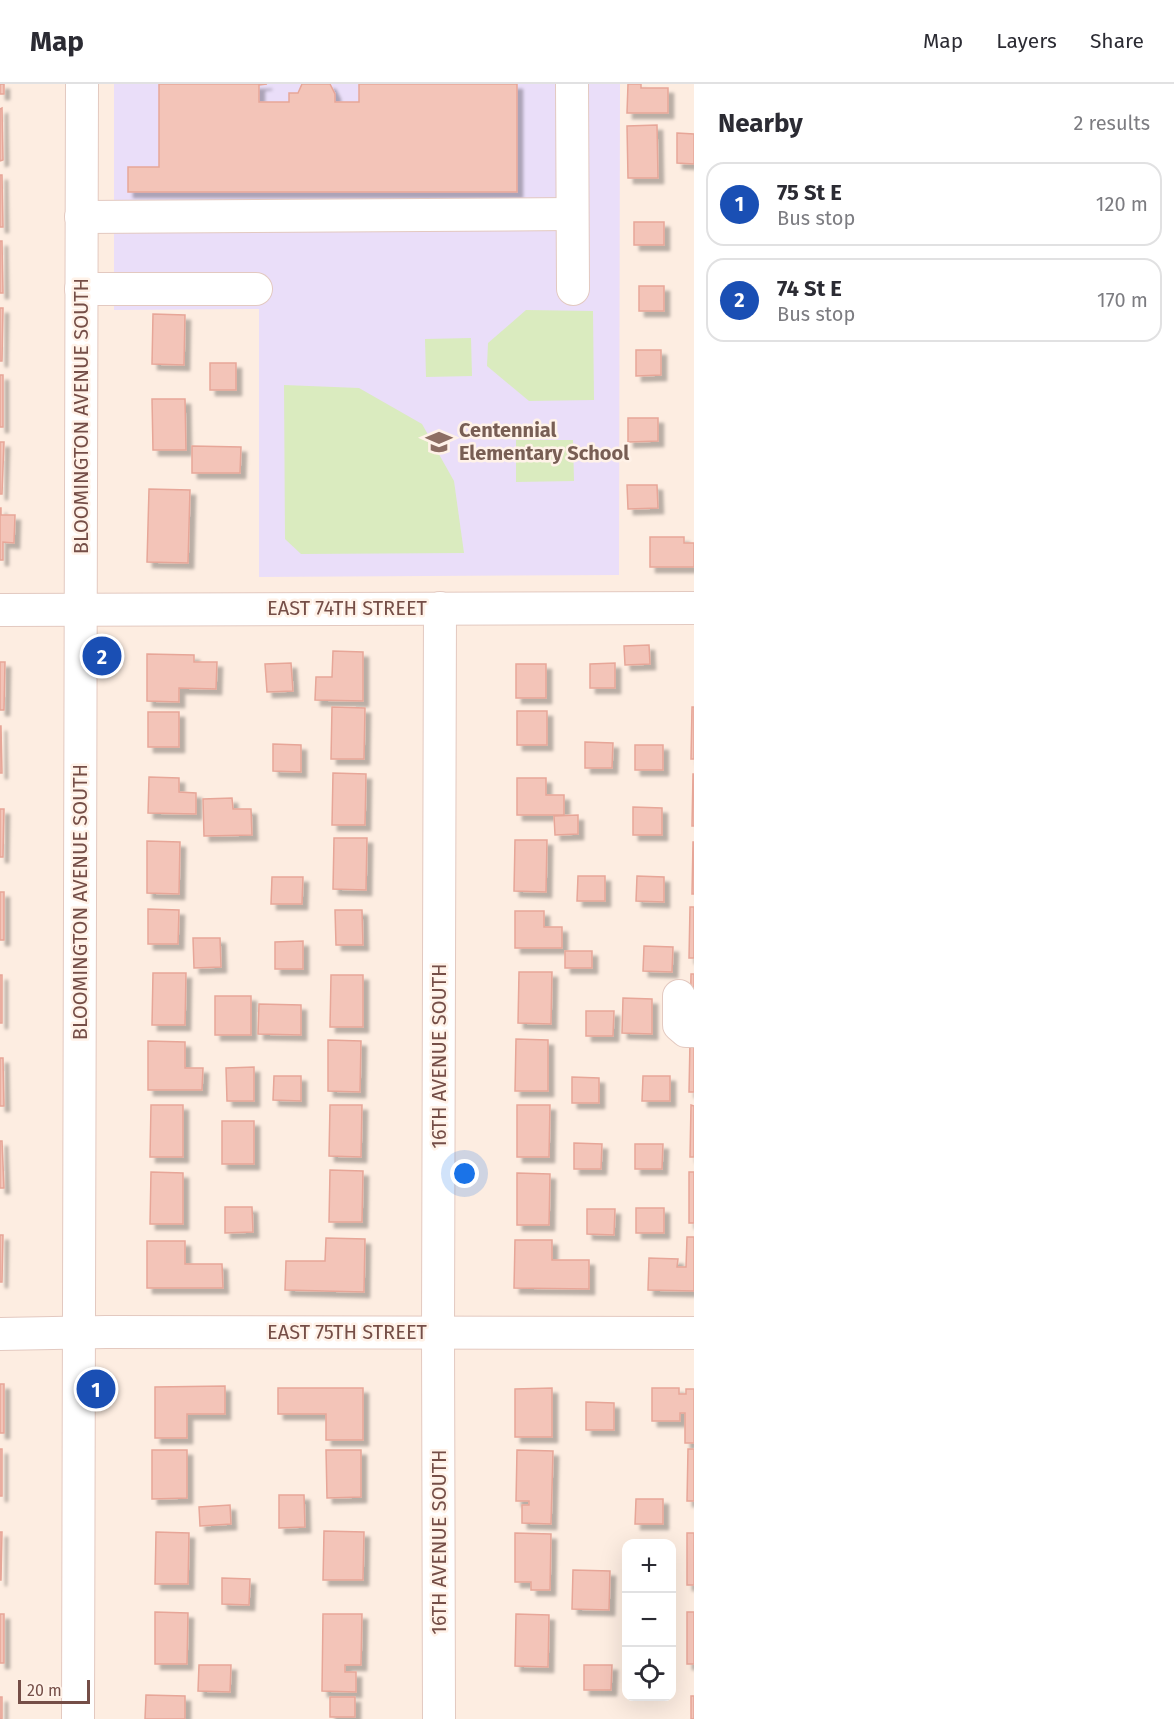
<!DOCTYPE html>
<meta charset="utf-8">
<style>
:root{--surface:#fff;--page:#f2f2f3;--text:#2b2b33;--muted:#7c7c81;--line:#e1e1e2;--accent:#0f766e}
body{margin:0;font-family:"Fira Sans",sans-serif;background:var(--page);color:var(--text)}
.controls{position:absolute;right:18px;bottom:18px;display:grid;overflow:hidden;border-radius:12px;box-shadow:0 6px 24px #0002}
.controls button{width:54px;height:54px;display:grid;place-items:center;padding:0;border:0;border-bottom:2px solid var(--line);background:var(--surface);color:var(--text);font:30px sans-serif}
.scale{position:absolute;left:18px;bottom:15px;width:72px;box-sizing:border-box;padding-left:6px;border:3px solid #754e47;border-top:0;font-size:16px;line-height:21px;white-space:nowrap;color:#754e47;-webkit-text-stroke:4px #fff2e8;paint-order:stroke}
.you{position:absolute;left:465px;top:1090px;width:21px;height:21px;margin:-15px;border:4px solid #fff;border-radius:50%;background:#1a73e8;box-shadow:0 0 0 9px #1a73e833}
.badge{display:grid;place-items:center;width:39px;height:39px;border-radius:50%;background:var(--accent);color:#fff;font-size:20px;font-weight:700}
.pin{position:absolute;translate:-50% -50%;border:3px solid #fff;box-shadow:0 2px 6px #0006}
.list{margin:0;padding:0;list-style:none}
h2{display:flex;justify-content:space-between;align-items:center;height:78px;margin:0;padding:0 24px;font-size:26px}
h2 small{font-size:20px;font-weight:400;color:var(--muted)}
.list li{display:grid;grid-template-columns:39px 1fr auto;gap:18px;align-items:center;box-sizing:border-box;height:84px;margin:0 12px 12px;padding:0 12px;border:2px solid var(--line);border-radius:18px}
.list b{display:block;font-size:22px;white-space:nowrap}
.list p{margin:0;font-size:20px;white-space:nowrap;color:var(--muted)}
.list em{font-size:20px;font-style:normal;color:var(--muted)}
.icon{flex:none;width:33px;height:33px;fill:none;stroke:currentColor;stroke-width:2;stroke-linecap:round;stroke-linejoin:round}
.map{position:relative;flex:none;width:694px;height:1635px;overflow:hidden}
header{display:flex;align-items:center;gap:36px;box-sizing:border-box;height:84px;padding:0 30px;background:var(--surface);border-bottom:2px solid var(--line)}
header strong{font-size:28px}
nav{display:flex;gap:33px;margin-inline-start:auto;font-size:21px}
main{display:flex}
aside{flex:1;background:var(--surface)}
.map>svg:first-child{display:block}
</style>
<header>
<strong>Map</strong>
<nav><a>Map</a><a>Layers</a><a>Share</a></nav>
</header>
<main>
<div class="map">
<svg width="694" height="1635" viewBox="0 0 694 1635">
<defs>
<filter id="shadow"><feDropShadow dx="5.5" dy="5.5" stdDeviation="1.5" flood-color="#0004"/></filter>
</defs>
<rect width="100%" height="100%" fill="#fdede1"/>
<path fill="#eadef9" d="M114,0H620L619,491L259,493V225L114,226Z"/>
<g fill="#daebbf">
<path d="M526,226L593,227L594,316L529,317L487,282L488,259Z"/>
<path d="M471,254L472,292L426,293L425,255Z"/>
<path d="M284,301L359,304L422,340L454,397L464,469L301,470L285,455Z"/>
<path d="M516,356H573L574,397L516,398Z"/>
</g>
<g fill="#f3c4b8" stroke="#e7a698" stroke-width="1.5" filter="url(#shadow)">
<rect x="0" y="0" width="4" height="10"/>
<path d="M159,0H267L259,1V18H289V9H298L302,0H330L335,10V18H359V0H517V108H128V83H159Z"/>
<path d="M628,0H641V4H668V29H627Z"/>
<path d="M2,24L3,76L0,77V25Z"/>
<path d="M657,41L658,94H628L627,42Z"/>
<path d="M677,49L694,50V80L677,79Z"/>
<path d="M0,91H2L3,143H0Z"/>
<rect x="634" y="138" width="30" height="23"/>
<path d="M0,157H2L3,209H0Z"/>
<rect x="639" y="202" width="25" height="25"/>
<path d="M0,224H3L2,277H0Z"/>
<path d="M153,230L185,231L184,281L152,280Z"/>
<path d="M636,266H661V291L636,292Z"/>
<rect x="210" y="279" width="26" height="27"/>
<rect x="0" y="291" width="3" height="52"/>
<path d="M152,315H185L186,366H153Z"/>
<path d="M628,334H658V357L628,358Z"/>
<path d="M0,358H4L2,410H0Z"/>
<path d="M192,362L241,363L240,389H192Z"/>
<path d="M627,401H657L658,424L628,425Z"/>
<path d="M149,405L190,406L188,479L147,478Z"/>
<path d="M0,424H1V431H15L14,459L3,458V476H0Z"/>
<path d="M650,453H684V459H694V483H650Z"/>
<path d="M649,561L650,580L625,581L624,562Z"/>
<path d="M333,567L363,568V617L315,616L316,593H332Z"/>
<path d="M147,570L194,571V578H217L216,605L179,604V618L147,617Z"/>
<path d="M0,578H5L4,626H0Z"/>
<path d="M291,579L293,607L267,608L265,580Z"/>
<path d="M615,579V604H590V580Z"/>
<rect x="516" y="580" width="30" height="34"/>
<path d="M332,623L365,624L364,675H331Z"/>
<path d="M692,623H694V675H691Z"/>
<rect x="517" y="627" width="30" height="34"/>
<rect x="148" y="628" width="31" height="35"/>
<path d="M0,642H1L2,689H0Z"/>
<path d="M585,658L613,659L612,684H585Z"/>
<path d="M273,660L301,661V688L273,687Z"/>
<rect x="635" y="661" width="28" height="25"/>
<path d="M333,689L366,690L365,741H332Z"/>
<path d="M693,690H694V742H692Z"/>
<path d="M149,693L179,694V708L196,709V730L148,729Z"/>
<path d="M517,694H546V711H564V731H517Z"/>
<path d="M232,714L233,725H251L252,751L204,752L203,715Z"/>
<path d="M633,723L662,724V751H633Z"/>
<path d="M0,725H4L3,773H0Z"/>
<path d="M578,731V750L555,751L554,732Z"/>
<path d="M334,754H367L366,806L333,805Z"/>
<path d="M515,756H547L546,808L514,807Z"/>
<path d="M147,757L180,758L179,810L147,809Z"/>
<path d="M693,758H694V810H692Z"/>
<path d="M578,792H605V817H577Z"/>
<path d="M637,792L664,793V818L636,817Z"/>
<path d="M272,793H303L302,820H271Z"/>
<rect x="0" y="808" width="4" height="48"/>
<path d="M690,823H694V874H689Z"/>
<path d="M148,825L179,826L178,860H148Z"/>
<path d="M335,826H362L363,861H336Z"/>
<path d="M515,827H544V843H562V864H515Z"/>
<path d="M193,854H220L221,883L194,884Z"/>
<path d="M303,857V885H275V858Z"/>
<path d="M644,862L673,863L672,888L643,887Z"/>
<rect x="565" y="867" width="27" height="17"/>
<path d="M519,888H552L551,940L518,939Z"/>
<path d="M153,889H186L185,941H152Z"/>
<path d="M691,890H694V941H690Z"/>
<rect x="0" y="891" width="2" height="48"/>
<path d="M331,891H363V943H330Z"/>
<rect x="215" y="912" width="36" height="39"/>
<path d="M623,914L652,915V950L622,949Z"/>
<path d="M259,920L301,921V951L258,950Z"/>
<path d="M586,927H614L613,952H586Z"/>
<path d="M516,955L548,956V1007H515Z"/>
<path d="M328,956L361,957L360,1008L328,1007Z"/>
<path d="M148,957L185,958V984H203L202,1006H148Z"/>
<path d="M690,957H694V1008H689Z"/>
<path d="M0,974H3L4,1022H0Z"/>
<path d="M254,983V1017H227L226,984Z"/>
<path d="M274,992H301V1017L273,1016Z"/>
<path d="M643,992H670V1017H642Z"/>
<path d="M572,993L599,994V1019H572Z"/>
<path d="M151,1021H183V1073H150Z"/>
<path d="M330,1021H362L361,1073L329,1072Z"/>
<path d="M517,1021H550L549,1073H517Z"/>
<path d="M691,1021L694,1022V1073H690Z"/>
<rect x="222" y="1037" width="32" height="43"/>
<path d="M0,1057H2L4,1104H0Z"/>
<path d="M574,1059L602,1060L601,1085H574Z"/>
<path d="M635,1060H663L662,1085H635Z"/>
<path d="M330,1086L363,1087L362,1138H329Z"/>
<path d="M151,1088L183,1089V1140H150Z"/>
<rect x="689" y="1088" width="5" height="51"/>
<path d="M517,1089L550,1090L549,1141H517Z"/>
<path d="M225,1123H252L253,1148L225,1149Z"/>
<rect x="636" y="1124" width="28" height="25"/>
<path d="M587,1125H615L614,1151L587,1150Z"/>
<path d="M0,1151H3L2,1198H0Z"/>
<path d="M687,1153H694V1207L648,1206L649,1174L678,1175L677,1183H686Z"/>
<path d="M326,1154L365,1155L364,1208L285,1206L286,1177H325Z"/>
<path d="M515,1156H552V1176H589V1205L514,1204Z"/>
<path d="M147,1157H185V1180H222L223,1204H147Z"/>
<rect x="0" y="1300" width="4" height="49"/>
<path d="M225,1302V1330H187V1354H155V1303Z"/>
<path d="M278,1304H363V1356H326V1330H278Z"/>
<path d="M552,1304V1353H515V1305Z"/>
<path d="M652,1304H679V1310H686V1305H694V1359H685V1329H680V1337H652Z"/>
<path d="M586,1318L614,1319V1346H586Z"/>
<rect x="0" y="1365" width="2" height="47"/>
<path d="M688,1365H694V1417H687Z"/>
<path d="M152,1366H187V1414L152,1415Z"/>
<path d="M326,1366H361V1413L327,1414Z"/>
<path d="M517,1366L553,1367L551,1440L522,1439V1421H529V1417H516Z"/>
<path d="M279,1411H304L305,1443L279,1444Z"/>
<path d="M636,1415H663V1440H635Z"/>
<path d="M230,1421L231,1440L200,1442L199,1423Z"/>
<path d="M324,1447L364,1448L363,1496H323Z"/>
<path d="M0,1448H2L1,1496H0Z"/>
<path d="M156,1448L189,1449L188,1500H155Z"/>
<path d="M515,1449L551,1450L550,1506H531V1498H515Z"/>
<rect x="687" y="1449" width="7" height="52"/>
<path d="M573,1486L610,1487L609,1526L572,1525Z"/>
<path d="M222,1494L250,1495L249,1521L222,1520Z"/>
<path d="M155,1528L188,1529L187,1580H155Z"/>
<rect x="687" y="1528" width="7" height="52"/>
<rect x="0" y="1530" width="4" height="49"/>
<path d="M323,1530H362L361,1581H345V1588H356V1608L322,1607Z"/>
<path d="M516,1530L549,1531L548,1583L515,1582Z"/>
<path d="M199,1581H231L230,1608L198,1607Z"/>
<path d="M584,1581H612L611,1606H584Z"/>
<path d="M146,1611L185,1612V1635H145Z"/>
<rect x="691" y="1612" width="3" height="23"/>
<rect x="0" y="1613" width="2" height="22"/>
<rect x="330" y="1613" width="25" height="20"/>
</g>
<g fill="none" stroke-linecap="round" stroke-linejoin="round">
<g stroke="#e3c9c0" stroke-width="34">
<g id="minor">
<path d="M572,0L573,205"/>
<path d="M81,133L572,130"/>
<path d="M81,205H256"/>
<path d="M0,526L694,524"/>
<path d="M679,912V941L686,947H694"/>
<path d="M0,1250L106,1248L694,1249"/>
<path d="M78,1635L82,0"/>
<path d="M439,1635L438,1248L440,524"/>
</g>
</g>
<use href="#minor" stroke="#fff" stroke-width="32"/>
</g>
<defs>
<g id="school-bare" transform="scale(2.07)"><path d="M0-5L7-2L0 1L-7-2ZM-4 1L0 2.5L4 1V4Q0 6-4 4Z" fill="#8d6e63" stroke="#fff2e8" stroke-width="2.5" paint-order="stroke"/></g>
</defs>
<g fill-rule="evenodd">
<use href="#school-bare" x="439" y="358"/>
</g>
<g text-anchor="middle" stroke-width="5" stroke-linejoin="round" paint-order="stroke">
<g font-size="20" fill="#754e47" stroke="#fff2e8">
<text transform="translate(81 332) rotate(-90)" y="7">BLOOMINGTON AVENUE SOUTH</text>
<text x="347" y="531">EAST 74TH STREET</text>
<text transform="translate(80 818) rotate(-90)" y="7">BLOOMINGTON AVENUE SOUTH</text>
<text transform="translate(439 972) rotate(-90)" y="7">16TH AVENUE SOUTH</text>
<text x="347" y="1255">EAST 75TH STREET</text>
<text transform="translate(439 1458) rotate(-90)" y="7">16TH AVENUE SOUTH</text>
</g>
<g font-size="20" font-weight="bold" fill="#785e54" stroke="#fff2e8" text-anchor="start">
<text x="459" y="353">Centennial<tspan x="459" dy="23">Elementary School</tspan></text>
</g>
</g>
</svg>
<div class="controls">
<button>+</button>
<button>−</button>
<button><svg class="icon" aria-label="locate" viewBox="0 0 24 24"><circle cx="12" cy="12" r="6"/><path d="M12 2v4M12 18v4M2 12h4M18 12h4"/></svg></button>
</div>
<div class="scale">20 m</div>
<div class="you"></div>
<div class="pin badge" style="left:96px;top:1305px;background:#1a4fb4">1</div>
<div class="pin badge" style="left:102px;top:572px;background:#1a4fb4">2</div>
</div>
<aside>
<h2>Nearby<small>2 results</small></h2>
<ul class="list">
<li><span class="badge" style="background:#1a4fb4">1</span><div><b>75 St E</b><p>Bus stop</p></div><em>120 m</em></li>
<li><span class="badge" style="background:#1a4fb4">2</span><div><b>74 St E</b><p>Bus stop</p></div><em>170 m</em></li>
</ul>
</aside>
</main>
